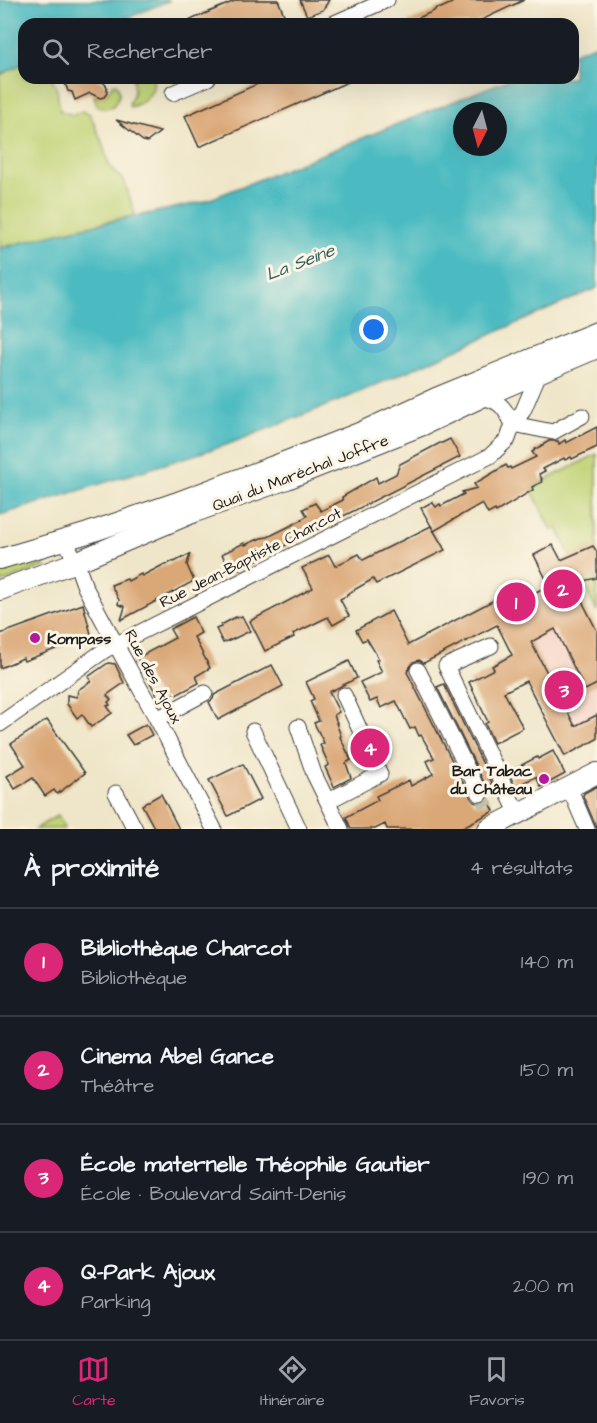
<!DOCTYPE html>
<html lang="fr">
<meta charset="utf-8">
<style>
:root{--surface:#171b24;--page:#20242c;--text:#f1f3f6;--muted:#9ea1a6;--line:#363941;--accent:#db2777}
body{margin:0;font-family:"Architects Daughter",sans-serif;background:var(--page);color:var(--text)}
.compass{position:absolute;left:453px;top:102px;width:54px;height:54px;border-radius:50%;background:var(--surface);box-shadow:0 6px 24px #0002;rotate:186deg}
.you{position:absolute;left:374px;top:330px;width:21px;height:21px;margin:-15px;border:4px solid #fff;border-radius:50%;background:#1a73e8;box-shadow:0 0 0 9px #1a73e833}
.badge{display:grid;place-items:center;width:39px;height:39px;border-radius:50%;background:var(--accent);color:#fff;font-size:20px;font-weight:700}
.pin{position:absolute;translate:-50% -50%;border:3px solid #fff;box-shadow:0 2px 6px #0006}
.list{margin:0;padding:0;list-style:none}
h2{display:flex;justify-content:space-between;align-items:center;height:78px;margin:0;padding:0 24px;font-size:26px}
h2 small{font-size:20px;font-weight:400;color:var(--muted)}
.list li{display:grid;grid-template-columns:39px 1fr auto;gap:18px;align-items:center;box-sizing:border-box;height:108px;padding:0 24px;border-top:2px solid var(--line)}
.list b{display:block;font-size:22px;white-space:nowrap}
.list p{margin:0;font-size:20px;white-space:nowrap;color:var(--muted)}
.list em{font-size:20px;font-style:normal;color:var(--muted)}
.icon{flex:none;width:33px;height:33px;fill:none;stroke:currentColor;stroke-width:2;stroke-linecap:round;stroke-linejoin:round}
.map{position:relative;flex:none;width:597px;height:829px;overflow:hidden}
.search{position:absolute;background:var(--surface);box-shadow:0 6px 24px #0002;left:18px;right:18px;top:18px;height:66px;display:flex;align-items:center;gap:15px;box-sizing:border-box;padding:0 21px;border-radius:18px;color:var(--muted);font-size:22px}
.sheet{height:510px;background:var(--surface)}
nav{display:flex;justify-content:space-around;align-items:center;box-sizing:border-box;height:84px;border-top:2px solid var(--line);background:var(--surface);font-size:16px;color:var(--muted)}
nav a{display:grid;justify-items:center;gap:3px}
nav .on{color:var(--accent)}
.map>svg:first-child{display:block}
</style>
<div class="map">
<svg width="597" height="829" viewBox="0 0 597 829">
<rect width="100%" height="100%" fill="#fcf5e5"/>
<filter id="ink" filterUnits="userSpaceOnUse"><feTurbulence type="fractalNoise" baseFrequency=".0167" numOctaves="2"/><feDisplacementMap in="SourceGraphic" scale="12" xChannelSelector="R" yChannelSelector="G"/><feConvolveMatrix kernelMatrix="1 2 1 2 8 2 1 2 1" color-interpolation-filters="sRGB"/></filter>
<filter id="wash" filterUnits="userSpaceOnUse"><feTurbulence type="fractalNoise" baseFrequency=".008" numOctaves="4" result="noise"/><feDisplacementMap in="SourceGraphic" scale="24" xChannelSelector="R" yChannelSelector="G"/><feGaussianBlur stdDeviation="1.35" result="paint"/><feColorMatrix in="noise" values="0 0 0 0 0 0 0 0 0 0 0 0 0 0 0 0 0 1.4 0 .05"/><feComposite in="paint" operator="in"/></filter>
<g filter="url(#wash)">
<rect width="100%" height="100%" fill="#efe6c9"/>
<path fill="#f6d2c5" d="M553,615L562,631L592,617L597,626V739L565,756L505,640Z"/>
<g fill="#c0d376" stroke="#6e7849" stroke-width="1.5">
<path d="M24,63V78H54L52,80L57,90L60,111L73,115L82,111L90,114L101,140L109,165L116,174L124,180L135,215L66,231L0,248V75Z"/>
<path d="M133,78H153C156,93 144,103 130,107L129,104L134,92Z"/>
<path d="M114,84L117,85C122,93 118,99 113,106L105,108L97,106L94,96C105,101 108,90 114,84Z"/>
<path d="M597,454V612L557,528L552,530L532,491L533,490L532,487Z"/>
<path d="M42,555L45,566L0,583V567Z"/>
<path d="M58,815L65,829H35Z"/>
</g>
<g fill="#4cbbc1" stroke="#346c6e" stroke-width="1.5" fill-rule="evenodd">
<path d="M0,0H170L113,24H24V63L0,75Z"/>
<path d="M597,44V288L346,398L226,445L0,515V248L66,231L203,202L512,78H573V53ZM462,111H498V147H462Z"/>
</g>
<g id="blocks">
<g fill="#daa777">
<path d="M237,0H278L285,17L269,24H181Z"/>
<path d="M300,0H329L323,10L307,16Z"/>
<path d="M454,0H524L473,24H405L434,11L436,8H441L452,3Z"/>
<path d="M63,78H96L105,84L107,87V93L104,97L100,98L90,93L75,100L72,92L68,91Z"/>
<path d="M271,78H357L199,147L185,116Z"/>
<path d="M116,120L160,132L147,142L143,141Z"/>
<path d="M597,427V447L572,459L571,457L565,460L564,458L543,469L545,471L539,474L542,479L541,480L542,482L532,487L533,490L496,512L495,510L488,514L482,503L434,531L421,508L432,502L436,507L440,504L441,506L464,494L462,492L477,488L474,484L506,465L508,468L510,467L511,469L536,457L532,452L534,451V450L549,441H558L559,444L565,440L566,443Z"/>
<path d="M450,439L460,457L231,573L222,554L244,543L245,545L261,538L268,537L302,520V519L307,516L303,509L315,503L321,511L343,500L342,497L376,477L378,483L396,474L400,464L440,443H442Z"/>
<path d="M431,526L445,550L376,584L373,579L347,594L348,595L340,599L349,616L333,625L328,617L293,634L294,637L265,651L250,621L313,588L302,568L329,555L335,566L359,554L363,560Z"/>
<path d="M553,545L561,560L593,546L597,552V578L573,583L597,631V684L585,690L555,629L531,642L575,726L597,715V739L565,756L526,681L504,692L523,728L494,743L485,724L488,722L469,682L494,669L492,666L512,655L497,625L424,663L419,660L413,662L407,672L471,798L474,802L479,804L484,803L488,799L494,811L459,829H387L385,824L375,829H351L346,817L378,800L376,796L409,780L411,786L433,774L427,761L434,758L421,735L419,736L415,727L410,729L396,701L381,708L377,699L370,702L360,682L382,672L376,660L379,659L367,639L362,641L356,630L391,611L408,645L523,585L529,596L549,585L534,555Z"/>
<path d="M190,554L187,565L194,581L121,620L125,607L118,604L119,600L111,585L127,579L128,581L141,574L142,576L165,564L166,565L173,561L174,562Z"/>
<path d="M83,604L91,634L68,643L69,644L24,661L23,658L0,668V634Z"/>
<path d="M242,616L250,631L229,641V640L223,643L216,629L221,627V625L236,617L237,618Z"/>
<path d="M193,617L201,633L194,637L210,668L196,676L199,683L161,703L137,658L175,638L170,629Z"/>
<path d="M349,661L357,678L329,692L339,712L334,715L337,723H336L341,736L340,737L351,760L346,763L351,778L334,787L325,767L329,765L320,745L324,743L314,723L319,721L310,701L314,699L306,682Z"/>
<path d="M108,663L115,664L124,683L107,695L111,700L108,702L110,705L107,706L112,713L91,727L82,714L77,718L67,704V695L77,697L78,690L91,681L88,677Z"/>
<path d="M272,665L283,686L218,720L209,702L213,699L214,695Z"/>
<path d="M444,684L493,785H491L493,790L489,792L437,687Z"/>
<path d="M47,720L85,773L57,794L54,790L45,796L33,778L15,789L7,776L25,765L11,744Z"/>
<path d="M146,724L152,735L133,745L126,735Z"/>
<path d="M553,751L565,774L541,787L536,777L515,786L508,772L537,757L538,759Z"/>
<path d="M243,764L261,799L228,816L209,780Z"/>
<path d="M597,786V829L583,796L584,793Z"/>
<path d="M161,794L179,829H155L142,805Z"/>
</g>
</g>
</g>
<g filter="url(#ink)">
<use href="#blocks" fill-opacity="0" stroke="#3c3a36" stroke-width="1.5"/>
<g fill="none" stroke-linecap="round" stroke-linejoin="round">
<path stroke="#c5bea6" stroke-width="15" stroke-dasharray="15 8" stroke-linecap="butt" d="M480,794L490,813"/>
<g stroke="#3c3a36" stroke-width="17">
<g id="minor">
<path d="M332,24L387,0"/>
<path d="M173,93L208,78"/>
<path d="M482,397C502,402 504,408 513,424"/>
<path d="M513,424L553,432L582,416"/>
<path d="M65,540L76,562L85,587L121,654L157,719L214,829"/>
<path d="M491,646L446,666L518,814"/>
<path d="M418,670L480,794"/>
<path d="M157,719L205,693"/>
<path d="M0,724L105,650L490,456L508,439L513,424L523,411L539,373"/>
<path d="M298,727L314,774L341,829"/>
<path d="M253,731L299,829"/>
<path d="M569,787L587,829"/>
<path d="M116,793L135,829"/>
<path d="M328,801L380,774L344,695"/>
</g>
</g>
<g stroke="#3c3a36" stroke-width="22">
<g id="major">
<path d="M0,559L88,533L175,503L279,464L359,433L436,398L597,332"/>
<path d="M0,590L76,562L192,513L287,479L423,425L482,397L597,348"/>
<path d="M488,829L597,773"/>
</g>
</g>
<use href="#minor" stroke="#fff" stroke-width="15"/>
<use href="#major" stroke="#fff" stroke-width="20"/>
</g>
</g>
<g fill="#b5179e" stroke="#fcf5e5" stroke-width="2">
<circle cx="35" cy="638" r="6"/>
<circle cx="544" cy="779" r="6"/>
</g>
<g text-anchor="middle" stroke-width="6" stroke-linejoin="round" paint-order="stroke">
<g font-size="16" fill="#1c1c1c" stroke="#fcf5e5">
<text transform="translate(300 472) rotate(-21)" y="6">Quai du Maréchal Joffre</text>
<text transform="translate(250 557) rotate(-27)" y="6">Rue Jean-Baptiste Charcot</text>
<text transform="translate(154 676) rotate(62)" y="6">Rue des Ajoux</text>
</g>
<g font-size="16" font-weight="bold" fill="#1c1c1c" stroke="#fcf5e5" text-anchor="start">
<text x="47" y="644">Kompass</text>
<text x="532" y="776" text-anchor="end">Bar Tabac<tspan x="532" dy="18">du Château</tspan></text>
</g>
<g font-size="18" font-style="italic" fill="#2f5c5e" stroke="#fcf5e5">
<text transform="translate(300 262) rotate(-21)" y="6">La Seine</text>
</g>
</g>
</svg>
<svg class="compass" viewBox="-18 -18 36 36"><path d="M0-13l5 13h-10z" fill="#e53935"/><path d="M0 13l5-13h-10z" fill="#9ea1a6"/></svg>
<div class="you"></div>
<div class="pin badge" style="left:516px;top:602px">1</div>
<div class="pin badge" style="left:563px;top:589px">2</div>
<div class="pin badge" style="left:564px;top:690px">3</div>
<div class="pin badge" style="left:370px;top:748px">4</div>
<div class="search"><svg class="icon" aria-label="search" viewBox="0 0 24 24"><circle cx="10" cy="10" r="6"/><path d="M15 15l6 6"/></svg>Rechercher</div>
</div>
<section class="sheet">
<h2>À proximité<small>4 résultats</small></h2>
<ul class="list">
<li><span class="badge">1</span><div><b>Bibliothèque Charcot</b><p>Bibliothèque</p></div><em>140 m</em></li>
<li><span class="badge">2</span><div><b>Cinema Abel Gance</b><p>Théâtre</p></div><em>150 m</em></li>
<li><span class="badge">3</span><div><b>École maternelle Théophile Gautier</b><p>École · Boulevard Saint-Denis</p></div><em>190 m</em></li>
<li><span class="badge">4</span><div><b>Q-Park Ajoux</b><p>Parking</p></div><em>200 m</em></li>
</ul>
</section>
<nav>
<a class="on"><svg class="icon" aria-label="map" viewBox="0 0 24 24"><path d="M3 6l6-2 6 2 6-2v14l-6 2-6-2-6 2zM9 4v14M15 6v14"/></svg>Carte</a>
<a><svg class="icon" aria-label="directions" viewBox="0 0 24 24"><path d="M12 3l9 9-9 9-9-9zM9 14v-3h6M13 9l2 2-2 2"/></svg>Itinéraire</a>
<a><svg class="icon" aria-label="saved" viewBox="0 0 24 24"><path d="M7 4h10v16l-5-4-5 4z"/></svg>Favoris</a>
</nav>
